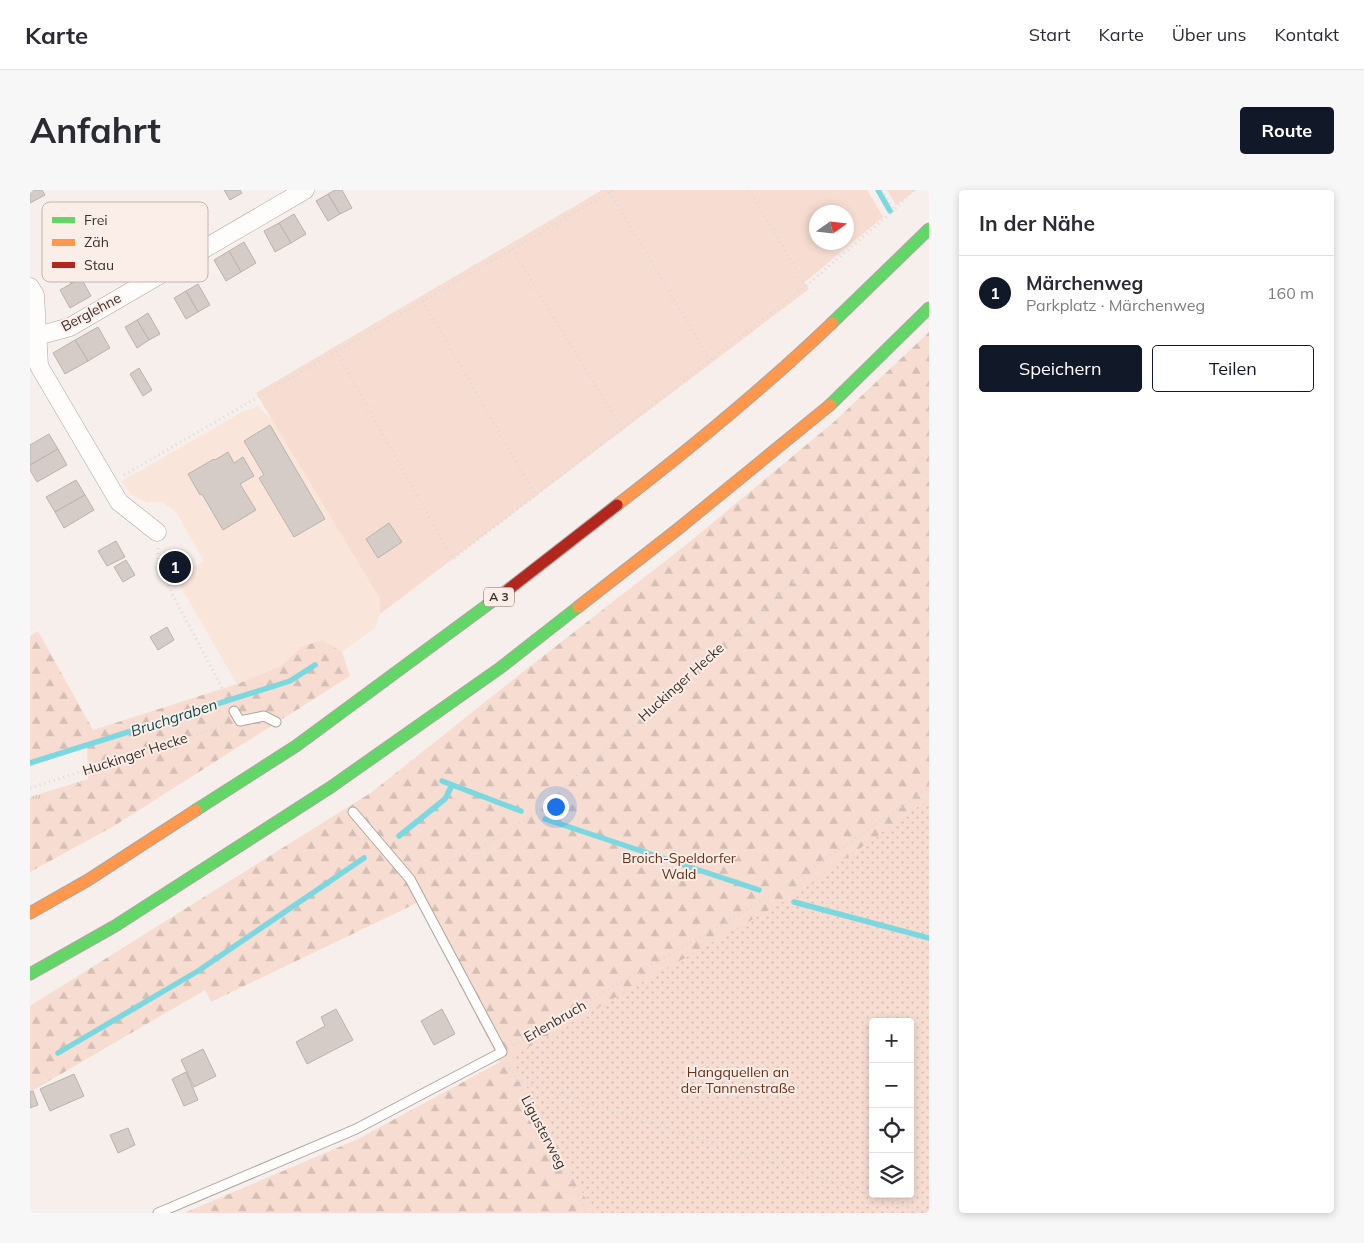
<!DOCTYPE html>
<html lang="de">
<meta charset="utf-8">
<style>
:root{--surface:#fff;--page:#f7f7f7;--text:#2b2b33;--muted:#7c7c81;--line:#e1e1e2;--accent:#111827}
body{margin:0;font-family:Mulish,sans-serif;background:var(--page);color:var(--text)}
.controls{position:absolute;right:15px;bottom:15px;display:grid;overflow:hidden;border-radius:5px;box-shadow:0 2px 8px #0003}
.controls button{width:45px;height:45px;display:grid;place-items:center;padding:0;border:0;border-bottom:1px solid var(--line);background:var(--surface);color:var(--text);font:25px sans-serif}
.compass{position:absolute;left:779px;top:15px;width:45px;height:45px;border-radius:50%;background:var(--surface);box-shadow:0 2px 8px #0003;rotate:76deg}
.you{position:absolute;left:525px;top:616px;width:18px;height:18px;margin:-12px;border:4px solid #fff;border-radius:50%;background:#1a73e8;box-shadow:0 0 0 8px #1a73e833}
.badge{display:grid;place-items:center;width:32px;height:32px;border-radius:50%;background:var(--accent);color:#fff;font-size:16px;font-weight:700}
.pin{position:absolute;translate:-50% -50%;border:2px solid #fff;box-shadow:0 1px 5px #0006}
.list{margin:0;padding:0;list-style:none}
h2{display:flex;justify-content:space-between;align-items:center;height:65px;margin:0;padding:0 20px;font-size:21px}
h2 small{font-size:16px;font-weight:400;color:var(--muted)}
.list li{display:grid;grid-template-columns:32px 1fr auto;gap:15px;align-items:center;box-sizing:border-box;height:75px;padding:0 20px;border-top:1px solid var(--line)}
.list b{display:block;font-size:19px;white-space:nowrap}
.list p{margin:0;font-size:16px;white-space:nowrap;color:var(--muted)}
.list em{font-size:16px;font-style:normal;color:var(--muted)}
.actions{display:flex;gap:10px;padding:15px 20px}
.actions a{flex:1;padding:11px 0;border:1px solid var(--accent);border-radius:5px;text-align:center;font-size:18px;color:var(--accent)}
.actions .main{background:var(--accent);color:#fff}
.icon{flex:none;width:28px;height:28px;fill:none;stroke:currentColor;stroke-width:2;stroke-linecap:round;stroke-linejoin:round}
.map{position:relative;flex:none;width:899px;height:1023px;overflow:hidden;border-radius:5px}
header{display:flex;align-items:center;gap:30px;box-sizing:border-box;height:70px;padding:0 25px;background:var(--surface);border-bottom:1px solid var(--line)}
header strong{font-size:24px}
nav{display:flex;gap:28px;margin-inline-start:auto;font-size:18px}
.intro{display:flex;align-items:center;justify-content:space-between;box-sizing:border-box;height:120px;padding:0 30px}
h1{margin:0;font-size:35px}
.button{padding:12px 22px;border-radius:5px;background:var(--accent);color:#fff;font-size:18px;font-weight:700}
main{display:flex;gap:30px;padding:0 30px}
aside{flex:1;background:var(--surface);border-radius:5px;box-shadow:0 2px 8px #0003}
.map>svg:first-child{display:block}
</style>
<header>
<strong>Karte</strong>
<nav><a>Start</a><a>Karte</a><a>Über uns</a><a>Kontakt</a></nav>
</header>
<div class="intro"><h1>Anfahrt</h1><a class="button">Route</a></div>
<main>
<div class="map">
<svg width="899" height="1023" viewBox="0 0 899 1023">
<defs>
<pattern id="grass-tufts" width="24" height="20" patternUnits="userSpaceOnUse" patternTransform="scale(1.25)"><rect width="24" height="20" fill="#f7ddd1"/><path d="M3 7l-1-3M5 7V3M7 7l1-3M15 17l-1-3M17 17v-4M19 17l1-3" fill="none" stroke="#d5beb4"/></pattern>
<pattern id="forest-firs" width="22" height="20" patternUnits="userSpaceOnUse" patternTransform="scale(1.25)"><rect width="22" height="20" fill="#f7ddd1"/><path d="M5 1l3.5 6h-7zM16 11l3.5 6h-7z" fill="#d5beb4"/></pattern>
<pattern id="park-dots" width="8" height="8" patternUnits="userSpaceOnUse" patternTransform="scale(1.25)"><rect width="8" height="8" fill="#f7ddd1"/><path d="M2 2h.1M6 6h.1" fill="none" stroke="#d5beb4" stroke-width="1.8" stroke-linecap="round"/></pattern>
</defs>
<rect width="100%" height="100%" fill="#f6efeb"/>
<path fill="#fae5db" d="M228,217L242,229L350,409V424L345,438L312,462L292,450L271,457L251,476L207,494L145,387L174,371L146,322L132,312H117L101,305L92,291L214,221Z"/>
<path fill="url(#grass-tufts)" d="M58,589L0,619V607Z"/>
<g fill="url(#forest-firs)" fill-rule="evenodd">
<path d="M899,142V1023H154L328,949L470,872L387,713L181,812L175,800L0,902V816L342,602L485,488L656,355L805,231ZM843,832H880V1004H843Z"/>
<path d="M8,441L63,540L207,494L251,476L271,457L292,450L312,462L320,486L84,636L0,682V619L58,589L57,555L0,577V446Z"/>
</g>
<path fill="url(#park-dots)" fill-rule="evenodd" d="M899,609V1023H563L481,867L760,708ZM843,832H880V1004H843Z"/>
<g fill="#f7ddd1" fill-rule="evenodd">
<path d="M572,0H837L853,27L774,93L779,99L350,424V409L226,203ZM786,22H816V52H786Z"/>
<path d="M857,0H886L866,15Z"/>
</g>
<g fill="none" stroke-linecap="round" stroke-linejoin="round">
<g stroke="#7bd8e0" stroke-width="5.5">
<path d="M848,0L860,21"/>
<path d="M0,573L260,491L285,475"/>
<path d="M412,591L491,621"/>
<path d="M515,629L729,700"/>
<path d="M369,646L415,609L422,595"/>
<path d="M764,712L899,748"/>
<path d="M28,863L168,781L334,668"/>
</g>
</g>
<g fill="#d5ccc8" stroke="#bbb2ae">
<path d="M0,0H12L15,5L0,13Z"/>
<path d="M194,0H210L212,3L200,10Z"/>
<path d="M305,0H312L322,18L310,24L298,4Z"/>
<path d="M298,4L310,24L298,31L286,11Z"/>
<path d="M264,24L276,44L261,53L249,33Z"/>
<path d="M249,33L261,53L245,62L234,41Z"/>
<path d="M214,52L226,73L211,82L199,61Z"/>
<path d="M199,61L211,82L196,91L184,70Z"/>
<path d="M44,77L49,89L41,94L35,83Z"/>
<path d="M51,88L61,106L40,118L30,100Z"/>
<path d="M168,94L180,115L168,122L156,101Z"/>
<path d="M156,101L168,122L156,129L144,108Z"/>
<path d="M118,123L130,144L119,150L107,130Z"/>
<path d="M107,130L119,150L107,158L95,137Z"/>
<path d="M68,137L80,158L58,171L45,150Z"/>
<path d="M45,150L58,171L35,184L23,163Z"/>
<path d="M109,178L122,200L113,206L100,184Z"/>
<path d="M240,235L295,329L264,347L229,288L234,285L214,251Z"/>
<path d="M19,244L28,259L0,275V255Z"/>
<path d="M28,259L37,275L7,292L0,280V275Z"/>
<path d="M198,262L204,273L213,267L224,286L210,294L226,320L193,340L172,304L170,305L158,284L184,269L185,270Z"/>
<path d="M46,290L55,305L25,322L16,307Z"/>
<path d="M55,305L64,320L34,338L25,322Z"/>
<path d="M359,333L372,352L348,368L336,349Z"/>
<path d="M86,351L95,367L77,376L68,361Z"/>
<path d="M96,370L105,385L93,392L84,377Z"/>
<path d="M137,437L144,450L128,460L120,447Z"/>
<path d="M306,819L323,850L277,874L266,852L295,836L291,827Z"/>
<path d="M412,819L425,844L404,855L391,831Z"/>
<path d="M173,859L186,886L164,897L151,870Z"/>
<path d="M156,882L168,910L154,916L142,889Z"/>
<path d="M44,884L54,906L20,921L10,899Z"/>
<path d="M3,901L8,915L0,918V902Z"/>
<path d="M98,938L105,955L88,963L80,945Z"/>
</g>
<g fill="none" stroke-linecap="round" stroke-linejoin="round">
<g stroke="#ada5a0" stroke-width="11">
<g id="lane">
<path d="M204,521L210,531L234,526L246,532"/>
<path d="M128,1023L326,939L472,862L380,689L323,622"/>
</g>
</g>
<g stroke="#ada5a0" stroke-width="19">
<g id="street">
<path d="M0,97L5,105L9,176L89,312L127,342"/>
<path d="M0,148L40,137L275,0"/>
</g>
</g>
<g stroke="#ada5a0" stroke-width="13">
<g id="fast">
<path d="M802,133L899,39"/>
<path d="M800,215L899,118"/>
<path d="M166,620L266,556L479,399"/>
<path d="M0,784L85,736L301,597L470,478L548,417"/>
</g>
</g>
<g stroke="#ada5a0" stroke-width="13">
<g id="slow">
<path d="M587,315C661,258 734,198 802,133"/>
<path d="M548,417L648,339L800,215"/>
<path d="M0,723L58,690L166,620"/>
</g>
</g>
<g stroke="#ada5a0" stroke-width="13">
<path id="jam" d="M479,399L587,315"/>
</g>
<g stroke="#dcdad9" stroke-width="3" stroke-dasharray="1 4" stroke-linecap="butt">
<path d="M719,0L776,96"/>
<path d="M852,0L864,20L883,0"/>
<path d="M580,2L680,170"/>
<path d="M482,59L592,239"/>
<path d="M393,111L506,306"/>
<path d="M306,161L423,369L776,96L864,20"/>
<path d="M94,285L584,0"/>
<path d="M128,358V377L198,509"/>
<path d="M0,598L197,535"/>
<path d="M391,683L454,656L507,622L809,352L899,262"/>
<path d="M483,855L744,704L899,598"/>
<path d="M478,873L557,1023"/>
<path d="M487,890L897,1023"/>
</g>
<use href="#lane" stroke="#fefdfc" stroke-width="9"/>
<use href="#street" stroke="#fefdfc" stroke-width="18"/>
<use href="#fast" stroke="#63d668" stroke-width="11"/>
<use href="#slow" stroke="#ff974d" stroke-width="11"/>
<use href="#jam" stroke="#b3261e" stroke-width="11"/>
</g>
<g text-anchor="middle" stroke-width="4" stroke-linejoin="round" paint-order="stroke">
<rect fill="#fbede7" stroke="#776963" stroke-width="1" x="454" y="397.5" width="30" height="19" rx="4"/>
<g font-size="12" font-weight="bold" fill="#3e312b">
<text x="469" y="411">A 3</text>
</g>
<g font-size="14" fill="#3e312b" stroke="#fbede7">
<text transform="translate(61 122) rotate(-28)" y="5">Berglehne</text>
<text transform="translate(651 492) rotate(-42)" y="5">Huckinger Hecke</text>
<text transform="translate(105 564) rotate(-18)" y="5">Huckinger Hecke</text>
<text transform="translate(525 831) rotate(-30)" y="5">Erlenbruch</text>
<text transform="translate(514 942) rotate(62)" y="5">Ligusterweg</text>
</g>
<g font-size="14" fill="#673017" stroke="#fbede7">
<text x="649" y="673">Broich-Speldorfer<tspan x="649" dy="16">Wald</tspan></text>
<text x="708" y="887">Hangquellen an<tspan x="708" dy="16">der Tannenstraße</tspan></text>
</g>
<g font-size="15" font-style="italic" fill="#0e4a4f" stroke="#fbede7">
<text transform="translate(144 528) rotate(-18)" y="5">Bruchgraben</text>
</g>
</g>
<rect x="12" y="12" width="166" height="80" rx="8" fill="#fbede7" stroke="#c2b5af" stroke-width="1"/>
<rect x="22" y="27" width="23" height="6" fill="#63d668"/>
<rect x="22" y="49" width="23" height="7" fill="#ff974d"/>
<rect x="22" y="72" width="23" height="6" fill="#b3261e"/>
<g font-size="14" fill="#3e312b">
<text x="54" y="35">Frei</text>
<text x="54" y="57">Zäh</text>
<text x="54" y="80">Stau</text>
</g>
</svg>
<div class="controls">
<button>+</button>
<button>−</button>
<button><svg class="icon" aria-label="locate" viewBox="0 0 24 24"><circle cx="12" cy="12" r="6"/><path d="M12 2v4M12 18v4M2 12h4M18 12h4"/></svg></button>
<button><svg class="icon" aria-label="layers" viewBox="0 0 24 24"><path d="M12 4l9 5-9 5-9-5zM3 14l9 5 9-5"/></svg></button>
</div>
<svg class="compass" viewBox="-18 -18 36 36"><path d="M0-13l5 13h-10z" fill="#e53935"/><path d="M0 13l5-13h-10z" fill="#7c7c81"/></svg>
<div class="you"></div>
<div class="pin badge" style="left:145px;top:377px">1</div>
</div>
<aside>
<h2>In der Nähe<small></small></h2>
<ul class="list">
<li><span class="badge">1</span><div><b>Märchenweg</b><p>Parkplatz · Märchenweg</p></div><em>160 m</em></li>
</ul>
<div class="actions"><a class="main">Speichern</a><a>Teilen</a></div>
</aside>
</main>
